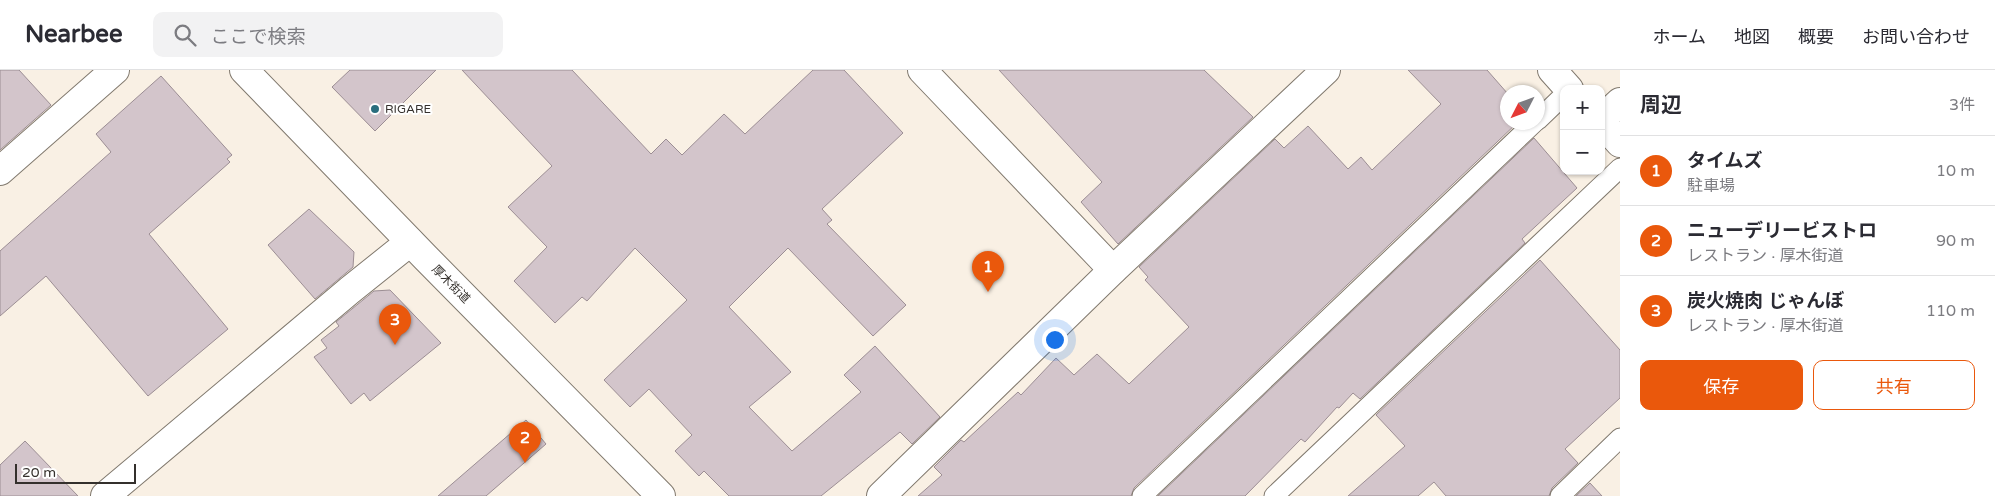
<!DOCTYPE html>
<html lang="ja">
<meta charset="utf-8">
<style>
:root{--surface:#fff;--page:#f2f2f3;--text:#2b2b33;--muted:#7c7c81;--line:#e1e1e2;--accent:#ea580c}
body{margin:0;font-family:"Varela Round","Noto Sans JP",sans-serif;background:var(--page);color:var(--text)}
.controls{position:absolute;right:15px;top:15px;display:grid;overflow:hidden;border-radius:10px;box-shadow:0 1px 4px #0004}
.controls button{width:45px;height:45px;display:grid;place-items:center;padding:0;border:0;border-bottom:1px solid var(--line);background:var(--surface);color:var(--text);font:25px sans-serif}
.compass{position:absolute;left:1500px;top:15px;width:45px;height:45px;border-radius:50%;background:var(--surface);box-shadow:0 1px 4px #0004;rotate:228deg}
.scale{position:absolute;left:15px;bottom:12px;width:121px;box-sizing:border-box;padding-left:5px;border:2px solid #34302c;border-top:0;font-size:14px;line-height:18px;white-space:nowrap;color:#34302c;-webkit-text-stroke:4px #fff;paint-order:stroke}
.you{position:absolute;left:1054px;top:269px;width:18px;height:18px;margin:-12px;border:4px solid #fff;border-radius:50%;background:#1a73e8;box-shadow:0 0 0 8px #1a73e833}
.badge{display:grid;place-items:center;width:32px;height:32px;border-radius:50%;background:var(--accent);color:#fff;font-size:16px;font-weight:700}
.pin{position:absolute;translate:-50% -41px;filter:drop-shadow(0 1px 2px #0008)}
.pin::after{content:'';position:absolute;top:26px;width:18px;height:15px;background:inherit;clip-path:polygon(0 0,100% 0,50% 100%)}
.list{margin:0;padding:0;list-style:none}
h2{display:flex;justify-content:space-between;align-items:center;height:65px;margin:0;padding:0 20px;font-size:21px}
h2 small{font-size:16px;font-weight:400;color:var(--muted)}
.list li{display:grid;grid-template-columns:32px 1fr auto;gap:15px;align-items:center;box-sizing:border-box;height:70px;padding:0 20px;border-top:1px solid var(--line)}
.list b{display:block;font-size:19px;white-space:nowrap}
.list p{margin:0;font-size:16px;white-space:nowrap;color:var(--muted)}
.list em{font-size:16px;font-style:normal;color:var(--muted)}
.actions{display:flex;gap:10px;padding:15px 20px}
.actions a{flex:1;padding:11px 0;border:1px solid var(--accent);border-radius:10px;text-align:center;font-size:18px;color:var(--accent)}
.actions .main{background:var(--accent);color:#fff}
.icon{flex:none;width:28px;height:28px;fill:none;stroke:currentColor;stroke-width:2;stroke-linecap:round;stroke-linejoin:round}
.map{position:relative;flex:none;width:1620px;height:426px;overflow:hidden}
header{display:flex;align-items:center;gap:30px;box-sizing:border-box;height:70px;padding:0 25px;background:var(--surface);border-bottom:1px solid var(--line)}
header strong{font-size:24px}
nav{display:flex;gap:28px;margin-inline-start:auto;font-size:18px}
.search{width:350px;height:45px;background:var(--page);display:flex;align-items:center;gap:12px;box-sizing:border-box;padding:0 18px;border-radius:10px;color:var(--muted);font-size:19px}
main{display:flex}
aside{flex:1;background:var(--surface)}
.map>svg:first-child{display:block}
</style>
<header>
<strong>Nearbee</strong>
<div class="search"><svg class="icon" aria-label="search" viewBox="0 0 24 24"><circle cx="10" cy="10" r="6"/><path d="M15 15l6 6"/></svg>ここで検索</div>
<nav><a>ホーム</a><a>地図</a><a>概要</a><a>お問い合わせ</a></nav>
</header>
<main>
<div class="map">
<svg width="1620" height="426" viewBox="0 0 1620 426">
<rect width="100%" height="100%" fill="#f9f0e4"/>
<g fill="#d3c5cb" stroke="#9c8e94">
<path d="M0,0H19L51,35L0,80Z"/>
<path d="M350,0H436L375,61L332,17Z"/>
<path d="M462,0H572L651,84L666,69L682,85L724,44L745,64L813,0H844L903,63L822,139L832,150L827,154L906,235L873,266L788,178L729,237L791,302L749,337L792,381L861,322L844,305L875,276L940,347L912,374L900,362L821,426H729L704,401L699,406L675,381L692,365L649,319L630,337L604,310L687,230L635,178L587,231L582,227L555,253L514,211L547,177L508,137L552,96Z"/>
<path d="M999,0H1204L1253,47L1118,174L1081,132L1102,112Z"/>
<path d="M1408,0H1487L1508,24V52H1518L1134,418L1131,426H918L942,405L934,397L961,370L964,372L1018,322L1021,325L1056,288L1074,305L1097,284L1129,314L1189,257L1145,210L1148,207L1139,197L1275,69L1284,78L1308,56L1348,99L1361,87L1372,100L1441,34Z"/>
<path d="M161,6L232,85L227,89L230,92L149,164L228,259L148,326L46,206L0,246V181L111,82L96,64Z"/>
<path d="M1534,68L1577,118L1522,169L1525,173L1360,329L1353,323L1339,338L1337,337L1305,372L1301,369L1245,426H1158Z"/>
<path d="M309,139L354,182L353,197L315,229L268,175Z"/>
<path d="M1540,190L1620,280V328L1565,379L1578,393L1552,418L1549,426H1446L1434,412L1418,426H1348L1405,376L1376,345Z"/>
<path d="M390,220L441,273L370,331L364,323L351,334L314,287L327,278L321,270L339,256L336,252L374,221Z"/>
<path d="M526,350L546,374L486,426H438Z"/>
<path d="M25,371L78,426H0V395Z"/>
<path d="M1590,413L1602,426H1576Z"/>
</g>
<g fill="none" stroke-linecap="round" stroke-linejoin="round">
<g stroke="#81796e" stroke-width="21">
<g id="service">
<path d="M1538,50L1564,25"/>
<path d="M1142,426L1535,52"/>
<path d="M1274,426L1620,98"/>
<path d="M1560,426L1620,368"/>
</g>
</g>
<g stroke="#81796e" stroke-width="30">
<g id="minor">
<path d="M922,0L1113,200"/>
<path d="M1552,0L1569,19"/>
<path d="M1601,50L1620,32"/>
<path d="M1601,52L1620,73"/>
<path d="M0,101L115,0"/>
<path d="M105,426L350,220L410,172"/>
<path d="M881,426L1113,200L1326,0"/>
</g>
</g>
<g stroke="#81796e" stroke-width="30">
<path id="primary" d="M244,0L426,188L661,426"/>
</g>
<use href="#service" stroke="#fff" stroke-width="19"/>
<use href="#minor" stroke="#fff" stroke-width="28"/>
<use href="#primary" stroke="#fff" stroke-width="28"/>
</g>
<circle fill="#296e7e" stroke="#fff" stroke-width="2" cx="375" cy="39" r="5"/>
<g text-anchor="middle" stroke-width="4" stroke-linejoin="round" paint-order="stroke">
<g font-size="12" fill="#34302c" stroke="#fff" text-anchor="start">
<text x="385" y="43">RIGARE</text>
</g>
<g font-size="12" fill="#34302c" stroke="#fff">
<text transform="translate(451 214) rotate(45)" y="4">厚木街道</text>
</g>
</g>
</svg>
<div class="controls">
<button>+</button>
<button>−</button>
</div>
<svg class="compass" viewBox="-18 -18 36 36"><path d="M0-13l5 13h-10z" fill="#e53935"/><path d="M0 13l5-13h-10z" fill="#7c7c81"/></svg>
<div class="scale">20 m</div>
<div class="you"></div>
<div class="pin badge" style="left:988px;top:222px">1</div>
<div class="pin badge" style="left:525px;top:393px">2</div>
<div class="pin badge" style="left:395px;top:275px">3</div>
</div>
<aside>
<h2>周辺<small>3件</small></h2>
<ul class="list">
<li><span class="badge">1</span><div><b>タイムズ</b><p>駐車場</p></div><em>10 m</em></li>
<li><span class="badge">2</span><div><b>ニューデリービストロ</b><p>レストラン · 厚木街道</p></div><em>90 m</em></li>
<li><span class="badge">3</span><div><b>炭火焼肉 じゃんぼ</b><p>レストラン · 厚木街道</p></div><em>110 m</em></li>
</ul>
<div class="actions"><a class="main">保存</a><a>共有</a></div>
</aside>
</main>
